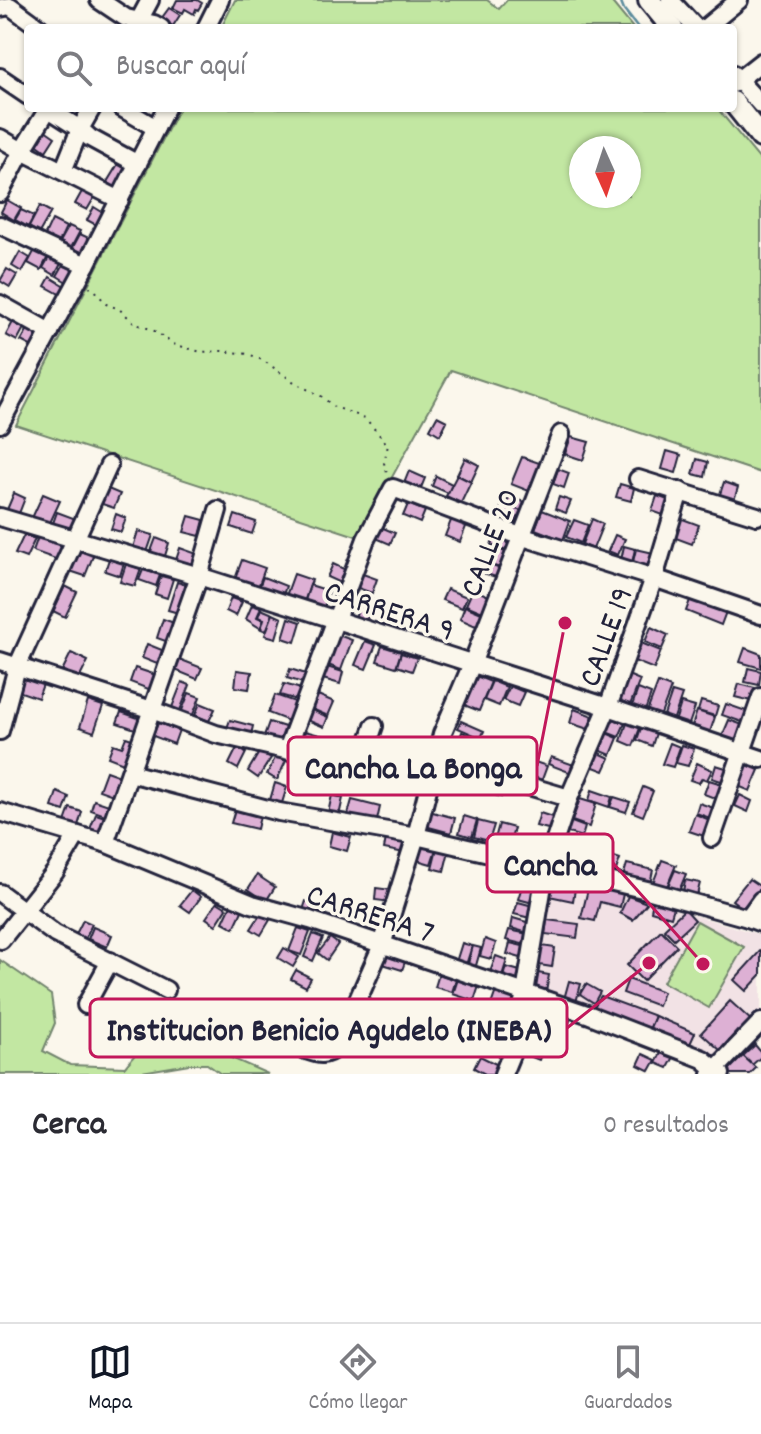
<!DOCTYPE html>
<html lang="es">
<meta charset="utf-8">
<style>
:root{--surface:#fff;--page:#f7f7f7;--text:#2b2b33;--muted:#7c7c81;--line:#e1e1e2;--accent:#111827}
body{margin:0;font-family:Dekko,sans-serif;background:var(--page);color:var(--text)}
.compass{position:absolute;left:569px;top:136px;width:72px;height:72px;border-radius:50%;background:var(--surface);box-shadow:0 2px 6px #0004;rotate:177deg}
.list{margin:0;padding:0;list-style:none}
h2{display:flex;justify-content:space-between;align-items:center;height:104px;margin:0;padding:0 32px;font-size:34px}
h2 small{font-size:26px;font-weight:400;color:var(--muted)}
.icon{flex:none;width:44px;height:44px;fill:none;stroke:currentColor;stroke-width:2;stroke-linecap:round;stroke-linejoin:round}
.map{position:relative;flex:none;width:761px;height:1074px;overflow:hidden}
.search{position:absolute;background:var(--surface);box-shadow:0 2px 6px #0004;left:24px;right:24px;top:24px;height:88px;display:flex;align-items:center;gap:20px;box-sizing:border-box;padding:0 28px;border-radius:8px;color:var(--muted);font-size:30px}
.sheet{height:248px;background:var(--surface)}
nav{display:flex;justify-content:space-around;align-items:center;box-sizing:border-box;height:112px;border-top:2px solid var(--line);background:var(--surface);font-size:22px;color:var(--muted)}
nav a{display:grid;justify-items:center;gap:4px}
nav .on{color:var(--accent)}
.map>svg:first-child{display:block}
</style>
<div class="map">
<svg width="761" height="1074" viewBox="0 0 761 1074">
<rect width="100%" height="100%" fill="#fbf7ec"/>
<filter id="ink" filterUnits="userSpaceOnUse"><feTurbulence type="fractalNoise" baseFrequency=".0125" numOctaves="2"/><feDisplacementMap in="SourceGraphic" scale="16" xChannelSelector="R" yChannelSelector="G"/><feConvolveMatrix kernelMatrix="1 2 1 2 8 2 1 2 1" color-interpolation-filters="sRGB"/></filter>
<g filter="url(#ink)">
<path fill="#f2e2e5" d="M552,878L612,891L761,935V1014L742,1035L715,1058L531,990Z"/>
<g fill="#c2e7a2" stroke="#72846e" stroke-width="2" fill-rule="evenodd">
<path d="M235,0H487L499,9L507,0H610L633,28H221Z"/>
<path d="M179,108H717L761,161V473L451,370L359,537L16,425ZM581,148H629V196H581Z"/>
<path d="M697,921L744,947L709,1008L663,982Z"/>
<path d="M0,960L51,995L55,1023L43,1051L70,1065L125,1067L158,1026L268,1074H221L207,1064H189L130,1074H0Z"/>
</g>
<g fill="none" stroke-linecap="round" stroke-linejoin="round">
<g stroke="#5d8d9d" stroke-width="3">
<path d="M620,0L624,10L638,28"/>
<path d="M752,106L761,119"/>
</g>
</g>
<g fill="#ddb0d4" stroke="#22223b" stroke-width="2">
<path d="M177,0H197L202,3L198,10L196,9L194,14L185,9L183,13L173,8Z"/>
<path d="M169,8L180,15L173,26L161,19Z"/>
<path d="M45,130L55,137L46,151L35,143Z"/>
<path d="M118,164L131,172L120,190L107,182Z"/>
<path d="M85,186L97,193L87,210L75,204Z"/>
<path d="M7,200L21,208L14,220L1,212Z"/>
<path d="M40,206L51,212L39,233L29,227Z"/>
<path d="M94,207L107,215L100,227L87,220Z"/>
<path d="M21,210L34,216L28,227L15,220Z"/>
<path d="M52,220L66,227L59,242L45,235Z"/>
<path d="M69,226L80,231L71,248L60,242Z"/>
<path d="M80,234L93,240L85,255L72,249Z"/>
<path d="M37,246L50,253L41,270L28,263Z"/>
<path d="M20,252L30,258L22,272L12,266Z"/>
<path d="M52,252L64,258L55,275L43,268Z"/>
<path d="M65,262L79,270L70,284L57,276Z"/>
<path d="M7,269L17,275L10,287L0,281Z"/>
<path d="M50,277L68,288L63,296L45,286Z"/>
<path d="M13,322L24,328L17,341L6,335Z"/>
<path d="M29,327L43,335L36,349L21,341Z"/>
<path d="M437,416L447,421L440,435L430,429Z"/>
<path d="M571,437L589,442L583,460L565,454Z"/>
<path d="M667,451L681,455L676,473L662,469Z"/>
<path d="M522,457L545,465L534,493L511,484Z"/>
<path d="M465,458L479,465L471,482L457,475Z"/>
<path d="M697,459L708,462L705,477L693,474Z"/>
<path d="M558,469L569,473L564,488L553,484Z"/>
<path d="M409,471L425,478L419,493L403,486Z"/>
<path d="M457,475L471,482L461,503L446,496Z"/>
<path d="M436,476L452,484L448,493L432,486Z"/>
<path d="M724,482L738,487L733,504L718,500Z"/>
<path d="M620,484L634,488L631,501L616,497Z"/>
<path d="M108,489L120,494L114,508L102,504Z"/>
<path d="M14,493L25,498L18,516L6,512Z"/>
<path d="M43,494L60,501L49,525L32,518Z"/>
<path d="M657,496L668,500L663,515L652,511Z"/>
<path d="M509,497L527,503L524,512L506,506Z"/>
<path d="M559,497L571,501L566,513L555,509Z"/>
<path d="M408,504L425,511L420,523L403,516Z"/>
<path d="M502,504L524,512L520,524L498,516Z"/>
<path d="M542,510L570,521L563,540L535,529Z"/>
<path d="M57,512L76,519L71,533L52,526Z"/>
<path d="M116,514L126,518L121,532L111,529Z"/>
<path d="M235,515L256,522L252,534L231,527Z"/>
<path d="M189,516L204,520L200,536L184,532Z"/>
<path d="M452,518L467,524L460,542L445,536Z"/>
<path d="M680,518L699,525L692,544L673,537Z"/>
<path d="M592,519L603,524L593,549L582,544Z"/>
<path d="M574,520L588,525L581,543L566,537Z"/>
<path d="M381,527L395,533L390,544L376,538Z"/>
<path d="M138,531L153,535L146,555L132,551Z"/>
<path d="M496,532L511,537L506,551L491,545Z"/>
<path d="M24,535L35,539L26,558L15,554Z"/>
<path d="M615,535L625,539L618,555L608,551Z"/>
<path d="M38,537L66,547L61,561L33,551Z"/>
<path d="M156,538L169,543L164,559L150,554Z"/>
<path d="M624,546L635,549L632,563L621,560Z"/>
<path d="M180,548L200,555L195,569L175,563Z"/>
<path d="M497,549L509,553L503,569L491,565Z"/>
<path d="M636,549L658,554L655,567L633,562Z"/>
<path d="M77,550L93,556L85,576L70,571Z"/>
<path d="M109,559L124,563L120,576L105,571Z"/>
<path d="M242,560L265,568L257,590L234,582Z"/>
<path d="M483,563L501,569L499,578L480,572Z"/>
<path d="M126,564L141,569L135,586L120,582Z"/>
<path d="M333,564L346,570L340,583L327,577Z"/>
<path d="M143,570L160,575L156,586L139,580Z"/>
<path d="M360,573L377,579L372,593L355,587Z"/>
<path d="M294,574L312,580L304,602L286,596Z"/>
<path d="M161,576L173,579L167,598L155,594Z"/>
<path d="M263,577L286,586L282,598L258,590Z"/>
<path d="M177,582L191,586L182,614L168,610Z"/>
<path d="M310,585L329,591L323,611L304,604Z"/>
<path d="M65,586L77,592L65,617L53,611Z"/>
<path d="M447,589L467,597L462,608L442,600Z"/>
<path d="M473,589L491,597L485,613L466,605Z"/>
<path d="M692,595L727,609L721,625L686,611Z"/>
<path d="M363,596L374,601L365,624L354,620Z"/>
<path d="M231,598L242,602L236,616L226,611Z"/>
<path d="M252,605L261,608L257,617L264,620L260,628L246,619Z"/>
<path d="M465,606L484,614L478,627L460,619Z"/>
<path d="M261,609L273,614L266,631L261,629L264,619L258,617Z"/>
<path d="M273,614L282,618L276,638L265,635Z"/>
<path d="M289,618L301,622L295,642L283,638Z"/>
<path d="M163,619L177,624L171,643L157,638Z"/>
<path d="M651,627L668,635L662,649L645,642Z"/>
<path d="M338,635L352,640L341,670L328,665Z"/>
<path d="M365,641L376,645L366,669L355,665Z"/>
<path d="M641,643L661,651L654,669L634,661Z"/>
<path d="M147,644L162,650L157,664L142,658Z"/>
<path d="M382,646L401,652L396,667L377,661Z"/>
<path d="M745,648L761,654V668L740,662Z"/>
<path d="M71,653L88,661L79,679L62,671Z"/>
<path d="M401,653L417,658L412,671L397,666Z"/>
<path d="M179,659L202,668L197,679L175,670Z"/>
<path d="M327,667L343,672L340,684L323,679Z"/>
<path d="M135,668L156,675L151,690L130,682Z"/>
<path d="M748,668L761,671L759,685L745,682Z"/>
<path d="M290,669L309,675L306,684L287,678Z"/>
<path d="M237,670L252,672L249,689L235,687Z"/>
<path d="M628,675L640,680L630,705L618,700Z"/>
<path d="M476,676L491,682L479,711L464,705Z"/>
<path d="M24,677L43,684L38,698L18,691Z"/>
<path d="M492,681L507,687L499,706L484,700Z"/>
<path d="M182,682L190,685L179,713L171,710Z"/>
<path d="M658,683L671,688L660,717L647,712Z"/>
<path d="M284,684L301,689L297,700L280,695Z"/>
<path d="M739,684L755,688L751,701L735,697Z"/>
<path d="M510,686L524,692L518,706L503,700Z"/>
<path d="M638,689L651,694L645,711L632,706Z"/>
<path d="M672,692L682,695L673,721L663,718Z"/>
<path d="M189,693L200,697L192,717L181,713Z"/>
<path d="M275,695L298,703L291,722L268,713Z"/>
<path d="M318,695L334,702L328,716L312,709Z"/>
<path d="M88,701L103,706L94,732L80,727Z"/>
<path d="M701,701L718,706L715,716L698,711Z"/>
<path d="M200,703L215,709L209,721L195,715Z"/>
<path d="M681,703L695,707L688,727L675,722Z"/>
<path d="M726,704L749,712L745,723L722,715Z"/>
<path d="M574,709L593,716L588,729L570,723Z"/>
<path d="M312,710L328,717L324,727L307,720Z"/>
<path d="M697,711L715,717L709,735L691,729Z"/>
<path d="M121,712L141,719L138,730L117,723Z"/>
<path d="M612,718L625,723L619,737L606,732Z"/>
<path d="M230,720L253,726L251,735L227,728Z"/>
<path d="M729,720L743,725L736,744L721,739Z"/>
<path d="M461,721L484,731L481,738L458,728Z"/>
<path d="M269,722L288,728L283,743L264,736Z"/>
<path d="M158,723L179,730L174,744L153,736Z"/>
<path d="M627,723L640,728L633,746L621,741Z"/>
<path d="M641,728L656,733L652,746L637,740Z"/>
<path d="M305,731L334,739L330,754L301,746Z"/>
<path d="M462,732L477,738L472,748L458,742Z"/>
<path d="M606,733L618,738L611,755L599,750Z"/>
<path d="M126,737L135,740L126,764L108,757L113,744L122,747Z"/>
<path d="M344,737L354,741L347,758L336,754Z"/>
<path d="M670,743L680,747L673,767L662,764Z"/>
<path d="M682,745L694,749L688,766L676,763Z"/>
<path d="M237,748L246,753L238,769L229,764Z"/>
<path d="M260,751L271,758L258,778L248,771Z"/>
<path d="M597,752L610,758L604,771L591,766Z"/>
<path d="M276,756L286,761L277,780L267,774Z"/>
<path d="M551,757L577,766L574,774L548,764Z"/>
<path d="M529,760L547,766L540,785L522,779Z"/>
<path d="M697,763L712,770L707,780L702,778L699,783L690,780Z"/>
<path d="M716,765L729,769L724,782L712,778Z"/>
<path d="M747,765L759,770L750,791L738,786Z"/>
<path d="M106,771L120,776L113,795L99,790Z"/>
<path d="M483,778L505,784L501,797L486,792L487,787L480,784Z"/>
<path d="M709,780L722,784L717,799L704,794Z"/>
<path d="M275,783L287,787L282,803L270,800Z"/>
<path d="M643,787L653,791L643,816L633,812Z"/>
<path d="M592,790L612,797L609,807L589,800Z"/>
<path d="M57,792L69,797L64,811L52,807Z"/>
<path d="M332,795L343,798L339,816L328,813Z"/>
<path d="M740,795L752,801L748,812L735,806Z"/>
<path d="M614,797L630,802L626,812L610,807Z"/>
<path d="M580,799L596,804L589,827L572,821Z"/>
<path d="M94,800L109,805L105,815L91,810Z"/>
<path d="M352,800L380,807L376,825L347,818Z"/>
<path d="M699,803L714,808L710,818L696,813Z"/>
<path d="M236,806L261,812L257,829L231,823Z"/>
<path d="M70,808L82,812L78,826L65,822Z"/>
<path d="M429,811L455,818L451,833L425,826Z"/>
<path d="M540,813L555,818L552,830L536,826Z"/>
<path d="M96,814L105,817L100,833L90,829Z"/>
<path d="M695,814L710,820L704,836L689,831Z"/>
<path d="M464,816L477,820L472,837L459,833Z"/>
<path d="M478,821L494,825L489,841L474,837Z"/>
<path d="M569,821L585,827L582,837L565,832Z"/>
<path d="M499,824L514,828L510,843L495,839Z"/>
<path d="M332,832L351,837L347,851L329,846Z"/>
<path d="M386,838L407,842L405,853L384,849Z"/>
<path d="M422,844L436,849L431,864L417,860Z"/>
<path d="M437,848L449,851L444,871L432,868Z"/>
<path d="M608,855L620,859L614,876L602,871Z"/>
<path d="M662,860L676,865L666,889L653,883Z"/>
<path d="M627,864L653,870L650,884L623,877Z"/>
<path d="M675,870L686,874L679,891L668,886Z"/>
<path d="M257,875L275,887L266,901L248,889Z"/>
<path d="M552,878L576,883L573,901L549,896Z"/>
<path d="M749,879L761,887L744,909L732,900Z"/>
<path d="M685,880L700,883L697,895L683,892Z"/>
<path d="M589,885L623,894L620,907L600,902L595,921L581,918Z"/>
<path d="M522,886L537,891L533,903L518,899Z"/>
<path d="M376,888L392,890L391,902L375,900Z"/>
<path d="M192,890L201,897L190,912L180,905Z"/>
<path d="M628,896L647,903L633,920L620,913Z"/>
<path d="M306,901L327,908L324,917L303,910Z"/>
<path d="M653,901L674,907L671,917L651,911Z"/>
<path d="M217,902L227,908L216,925L206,918Z"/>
<path d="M518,902L533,906L530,918L514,914Z"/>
<path d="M231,905L242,911L234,928L223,922Z"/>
<path d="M685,909L695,920L674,939L664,929Z"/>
<path d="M260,915L270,920L261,935L251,929Z"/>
<path d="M513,918L530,923L528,933L511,928Z"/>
<path d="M83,920L92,924L85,939L76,934Z"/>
<path d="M547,920L579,924L577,938L545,934Z"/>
<path d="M93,927L112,935L107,947L88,939Z"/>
<path d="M298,928L310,932L301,955L289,951Z"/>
<path d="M509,930L528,934L526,945L506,940Z"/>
<path d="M661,930L677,946L643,981L627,965Z"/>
<path d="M313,934L323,938L313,961L304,957Z"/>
<path d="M330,938L338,944L327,960L318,953Z"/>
<path d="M485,939L496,943L491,959L480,956Z"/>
<path d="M462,943L472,946L466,965L456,962Z"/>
<path d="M510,943L527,947L524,959L507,954Z"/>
<path d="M473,946L481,948L475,969L467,967Z"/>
<path d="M542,946L555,948L552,967L539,965Z"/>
<path d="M284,948L299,957L293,967L278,958Z"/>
<path d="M761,950V975L746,991L734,980Z"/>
<path d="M386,956L405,962L402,970L383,964Z"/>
<path d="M496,956L507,960L501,979L489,975Z"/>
<path d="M506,967L527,973L523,986L502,980Z"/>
<path d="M296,970L311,978L306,987L291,979Z"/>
<path d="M538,973L549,975L546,992L535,990Z"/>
<path d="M439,974L456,980L452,992L435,987Z"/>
<path d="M458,979L479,986L474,1001L453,994Z"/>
<path d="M628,979L663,992L658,1006L623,993Z"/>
<path d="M569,981L581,984L576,1002L564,999Z"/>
<path d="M586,984L600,992L594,1003L580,994Z"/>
<path d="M496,991L519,998L514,1012L491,1005Z"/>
<path d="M601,996L655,1016L649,1030L593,1008Z"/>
<path d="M730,1001L754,1023L742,1035L737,1031L720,1050L701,1033Z"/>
<path d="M553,1010L571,1017L566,1032L547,1025Z"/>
<path d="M655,1016L695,1033L690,1044L649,1030Z"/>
<path d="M523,1043L542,1051L539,1060L519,1052Z"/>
<path d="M755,1045L761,1052V1057L752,1065L743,1056Z"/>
<path d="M663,1049L675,1055L668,1068L656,1063Z"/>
<path d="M643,1054L656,1060L650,1071L638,1065Z"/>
<path d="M480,1056L498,1065L494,1074H485L474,1068Z"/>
<path d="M743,1056L756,1068L750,1074H727L726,1073Z"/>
</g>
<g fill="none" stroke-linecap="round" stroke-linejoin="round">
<g stroke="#22223b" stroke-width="22">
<g id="minor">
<path d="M99,0L126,18L154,24L161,28"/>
<path d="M670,0L696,28"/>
<path d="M0,8L10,6L40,28"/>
<path d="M135,28L150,0"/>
<path d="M206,28L220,0"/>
<path d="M705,28L739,0"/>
<path d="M733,74L761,105"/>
<path d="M0,77L28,96"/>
<path d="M733,84L761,62"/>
<path d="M47,108L80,129L90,138L138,164"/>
<path d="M122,108L156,128"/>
<path d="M0,138L22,151L120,200"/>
<path d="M63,171L80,129L92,108"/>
<path d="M0,193L22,151L48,109"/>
<path d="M0,225L86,265"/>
<path d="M0,304L50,332"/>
<path d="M0,424L86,265L166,108"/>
<path d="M638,479L757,516"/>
<path d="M0,517L199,576L608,707L761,759"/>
<path d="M0,661L152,710L216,734L428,783"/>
<path d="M0,731L17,667L109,465"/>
<path d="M287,750L366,539L393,488L520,536L654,578L761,615"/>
<path d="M360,767L374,726"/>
<path d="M130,773L279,812L416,836L647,890L748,918L761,923"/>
<path d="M485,773L569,798"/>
<path d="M0,812L105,843L252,904L310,920L590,1015L703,1059L721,1074"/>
<path d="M712,838L761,697"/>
<path d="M105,843L199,576L218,510"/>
<path d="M0,893L55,934L166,990"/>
<path d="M748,918L761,900"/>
<path d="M1,940L55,872L77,835"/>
<path d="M86,1005L110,961"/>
<path d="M278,1047C283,1047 288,1046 292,1047C311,1048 319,1062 337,1047L382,945L416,836L442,734L472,664L561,434"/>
<path d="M503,1074L512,1052L525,993L546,867L569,798L608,707L654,578L680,491"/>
<path d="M711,1074L761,1022"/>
</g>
</g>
<g stroke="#22223b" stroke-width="26">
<g id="major">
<path d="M649,0L672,28"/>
<path d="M733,102L761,137"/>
</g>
</g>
<path stroke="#22223b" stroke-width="2" stroke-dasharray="2 6" stroke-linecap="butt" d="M89,287L95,290L106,304L119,309L136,324L153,330L173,344L201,352L222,351L249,354L264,361L297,384L323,397L332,406L365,418L388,445L384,463L388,476"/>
<use href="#minor" stroke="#fbf7ec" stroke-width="16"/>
<use href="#major" stroke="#fbf7ec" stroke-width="20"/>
</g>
</g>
<g text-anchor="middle" stroke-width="7" stroke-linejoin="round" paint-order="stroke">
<g font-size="32" fill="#22223b" stroke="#fbf7ec">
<text transform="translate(488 542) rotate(-69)" y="11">CALLE 20</text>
<text transform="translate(390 609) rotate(18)" y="11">CARRERA 9</text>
<text transform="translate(604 636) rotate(-70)" y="11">CALLE 19</text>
<text transform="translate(371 912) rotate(18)" y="11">CARRERA 7</text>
</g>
</g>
<path fill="none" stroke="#c2185b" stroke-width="3" d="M565 623L537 766M703 964L613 863M649 963L567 1028"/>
<g fill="#c2185b" stroke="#fbf7ec" stroke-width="3">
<circle cx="565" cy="623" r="8"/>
<circle cx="703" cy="964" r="8"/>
<circle cx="649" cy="963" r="8"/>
</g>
<g fill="#fbf7ec" stroke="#c2185b" stroke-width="3">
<rect x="288" y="737" width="249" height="58" rx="8"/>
<rect x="487" y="834" width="126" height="58" rx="8"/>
<rect x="90" y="999" width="477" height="58" rx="8"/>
</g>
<g font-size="34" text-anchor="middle" font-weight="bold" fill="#22223b">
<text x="413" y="778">Cancha La Bonga</text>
<text x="550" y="875">Cancha</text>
<text x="329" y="1040">Institucion Benicio Agudelo (INEBA)</text>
</g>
</svg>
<svg class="compass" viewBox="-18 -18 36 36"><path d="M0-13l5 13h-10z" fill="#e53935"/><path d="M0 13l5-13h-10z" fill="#7c7c81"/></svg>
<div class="search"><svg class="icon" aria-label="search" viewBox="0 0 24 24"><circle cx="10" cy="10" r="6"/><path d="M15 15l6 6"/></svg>Buscar aquí</div>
</div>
<section class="sheet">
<h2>Cerca<small>0 resultados</small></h2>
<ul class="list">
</ul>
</section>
<nav>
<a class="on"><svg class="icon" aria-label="map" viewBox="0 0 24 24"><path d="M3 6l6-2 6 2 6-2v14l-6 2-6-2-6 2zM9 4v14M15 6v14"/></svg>Mapa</a>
<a><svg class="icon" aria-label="directions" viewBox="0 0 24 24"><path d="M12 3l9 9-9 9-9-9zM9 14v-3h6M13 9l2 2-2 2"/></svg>Cómo llegar</a>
<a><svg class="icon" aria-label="saved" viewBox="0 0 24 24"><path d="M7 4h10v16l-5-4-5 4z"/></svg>Guardados</a>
</nav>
